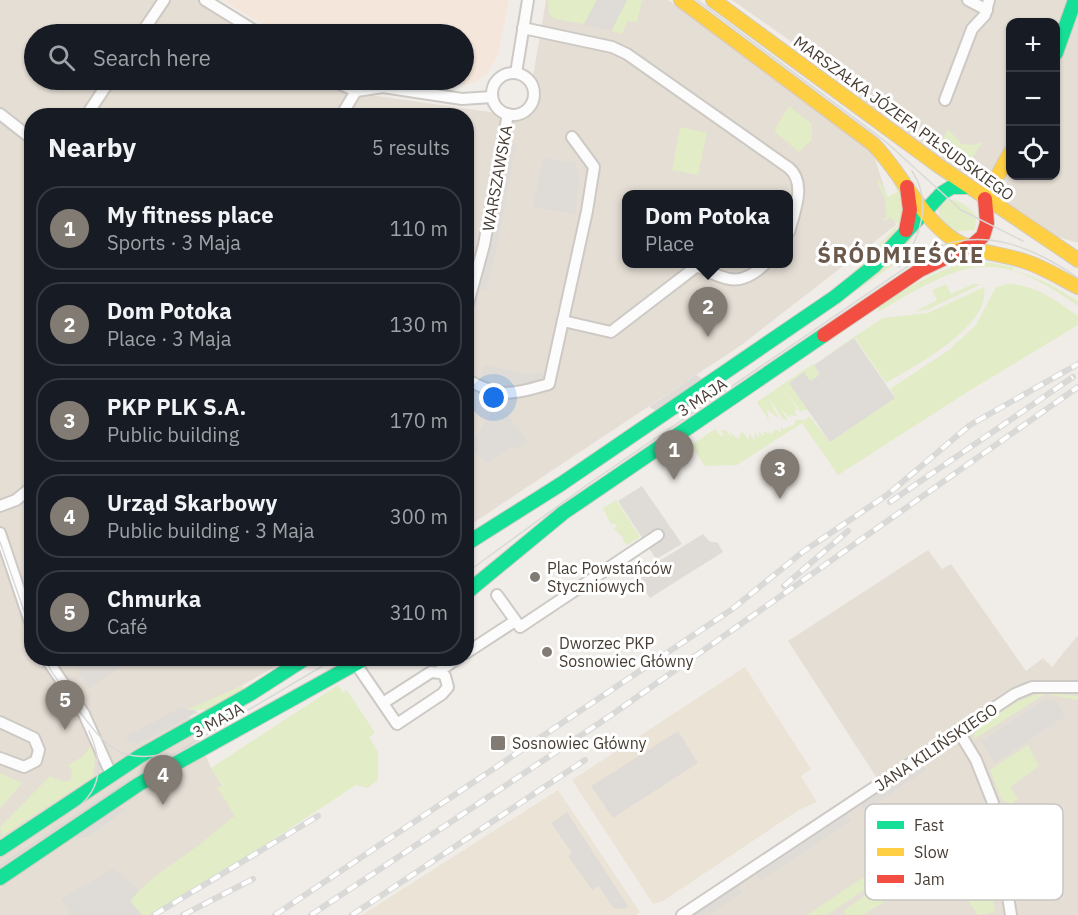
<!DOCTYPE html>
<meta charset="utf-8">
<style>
:root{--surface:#171b24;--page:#20242c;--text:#f1f3f6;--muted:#9ea1a6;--line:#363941;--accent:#827b73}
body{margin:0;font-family:"IBM Plex Sans",sans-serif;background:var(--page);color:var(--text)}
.controls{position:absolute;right:18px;top:18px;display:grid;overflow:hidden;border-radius:12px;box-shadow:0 2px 4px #0004}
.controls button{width:54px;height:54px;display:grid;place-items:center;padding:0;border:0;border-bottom:2px solid var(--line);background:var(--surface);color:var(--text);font:30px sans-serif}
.you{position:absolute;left:494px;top:398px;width:21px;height:21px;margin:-15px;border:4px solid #fff;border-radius:50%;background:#1a73e8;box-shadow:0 0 0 9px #1a73e833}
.badge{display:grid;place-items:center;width:39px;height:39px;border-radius:50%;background:var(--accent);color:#fff;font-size:20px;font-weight:700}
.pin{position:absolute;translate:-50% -50px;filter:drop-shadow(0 2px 3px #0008)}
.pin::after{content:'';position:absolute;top:32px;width:21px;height:18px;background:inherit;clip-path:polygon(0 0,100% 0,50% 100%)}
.popup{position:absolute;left:622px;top:190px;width:171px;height:78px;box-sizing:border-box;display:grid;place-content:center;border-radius:12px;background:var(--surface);filter:drop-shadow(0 2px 4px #0005);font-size:20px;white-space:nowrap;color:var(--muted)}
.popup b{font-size:22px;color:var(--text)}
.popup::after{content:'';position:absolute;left:50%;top:100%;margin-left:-12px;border:12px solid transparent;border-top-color:var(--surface)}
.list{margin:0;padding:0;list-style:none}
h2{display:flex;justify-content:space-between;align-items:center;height:78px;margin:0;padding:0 24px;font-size:26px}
h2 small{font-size:20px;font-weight:400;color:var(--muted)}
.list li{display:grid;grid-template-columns:39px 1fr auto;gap:18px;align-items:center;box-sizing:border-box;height:84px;margin:0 12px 12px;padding:0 12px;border:2px solid var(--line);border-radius:24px}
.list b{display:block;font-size:22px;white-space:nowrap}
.list p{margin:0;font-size:20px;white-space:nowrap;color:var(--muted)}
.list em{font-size:20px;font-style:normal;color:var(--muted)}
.icon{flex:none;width:33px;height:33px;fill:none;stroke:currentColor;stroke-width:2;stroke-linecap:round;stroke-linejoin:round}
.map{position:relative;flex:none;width:1078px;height:915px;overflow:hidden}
.search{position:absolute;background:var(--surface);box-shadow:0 2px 4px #0004;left:24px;top:24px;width:450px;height:66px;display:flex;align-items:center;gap:15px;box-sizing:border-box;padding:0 21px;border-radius:33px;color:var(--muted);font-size:22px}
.panel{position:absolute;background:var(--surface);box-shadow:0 2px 4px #0004;left:24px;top:108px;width:450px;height:558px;border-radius:24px}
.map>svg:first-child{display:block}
</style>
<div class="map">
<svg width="1078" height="915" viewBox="0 0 1078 915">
<rect width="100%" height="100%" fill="#f0ede8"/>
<g fill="#e5ded5" fill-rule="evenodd">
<path d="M0,0H203L256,34H34V80H325L342,91L526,117L546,0H668L870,143L896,225L740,346L467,527L466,116H32V658L289,659L189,715L211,768L242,817L130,901L142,915H0ZM627,194H789V264H627Z"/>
<path d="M732,0H1078V243L1055,236L884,118L802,49ZM1010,22H1056V176H1010Z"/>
<path d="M928,550L942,569L951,564L1026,671L1043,658L1052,667L1078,635V915H691L882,786L788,641Z"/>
</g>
<path fill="#f4e6da" d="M223,0H509L498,55L488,72L474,83L454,85L425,80H464V34H278Z"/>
<g fill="#ece3d7">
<path d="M745,667L811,769L801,776L817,802L799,810L663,901L653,904L572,780Z"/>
<path d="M558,790L640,912L635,915H362Z"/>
</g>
<g fill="#e2ecc6">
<path d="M548,0H597L584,24L556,19L549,15Z"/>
<path d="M627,0H642L637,22L628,21L622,34L611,31Z"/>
<path d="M789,106L812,124V140L799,152L776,133L775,129Z"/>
<path d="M680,127L707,133L698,175L672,170Z"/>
<path d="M948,129L962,144L972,145L983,142L968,164L939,146Z"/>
<path d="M890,174C921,217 886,247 854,275L853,273L898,224L890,217L886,221L883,220L886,217L885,199L877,183L879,180L888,197L897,192Z"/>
<path d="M947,200C958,198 969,207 976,216L975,230L954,232L940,219L938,209Z"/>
<path d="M917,228L900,260L852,294L881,268Z"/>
<path d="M980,261L1013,267V270C1037,277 1058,287 1078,302V306C992,244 962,263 878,312L879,305C911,287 943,264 980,261Z"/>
<path d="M946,284L951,294L974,284H981L929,309L915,312L937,300L932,290Z"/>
<path d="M1008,284C1037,285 1055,300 1078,316V325L969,391L838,475L802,423L737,465L705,466L691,445L715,429L721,437L722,434L725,436L721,431L726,430L732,438L730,432L738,439L742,431L749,440V434L755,440L754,432L759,438V432L764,436V431L769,434L768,431L772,434L775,429L781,432V426L783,429L794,425L796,420H806L809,416L830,442L895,397L890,389L949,350L976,325L996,287Z"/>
<path d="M984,287C992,326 913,367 886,383L855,338L822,358L883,318L928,313Z"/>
<path d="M813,364L819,373L818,376L811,381L789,382L808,410L800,411L785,391L798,411L794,410L797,416L790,415V418L781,409L788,420L783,419L768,397L779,419L767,409L769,420L757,402Z"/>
<path d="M616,500L640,537L627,545L622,540L624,538L614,529L617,526L614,523L611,524L603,508Z"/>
<path d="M338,685L343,693L347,690L375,733L369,737L378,752V780L367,788L356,785L158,915H142L130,901C150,877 170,866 195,848C208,838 221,826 235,816L217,787L223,786L211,768Z"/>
<path d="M241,686L244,689L207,710H186Z"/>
<path d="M1045,693L1078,696V700L1045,694L973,740C973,721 1027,694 1045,693Z"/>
<path d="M1028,745L1039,766L1010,787L1018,798L1010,806L1017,822L1009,815L1007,803L1001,799L990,770Z"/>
<path d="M91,746L95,760L93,777L2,836L0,827L50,776L64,782L71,780L72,770L68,765L82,757Z"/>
<path d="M0,773L22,783L0,808Z"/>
<path d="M1018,829L1051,846L1015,850L1012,832Z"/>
<path d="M865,876L870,886L827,915H807Z"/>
<path d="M985,880L990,881L995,912L978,915L957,885Z"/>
<path d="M873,890L884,902L863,915H846L843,911Z"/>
</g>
<g fill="#dfdcd8">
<path d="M597,0H627L611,31L584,24Z"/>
<path d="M508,143L516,144L496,252L486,291L477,289L488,250Z"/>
<path d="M543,157L575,163L579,176L575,214L533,207Z"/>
<path d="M854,338L895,398L830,442L789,383L804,372L810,381L818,376L819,373L814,365Z"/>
<path d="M483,365L531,375L536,372L549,375L547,381L511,390L493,387L481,381Z"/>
<path d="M696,375L703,379L657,411L649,407Z"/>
<path d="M494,408L507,414L528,442L516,450L512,447L487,464L470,447Z"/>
<path d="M642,486L682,544L656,559L618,501Z"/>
<path d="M703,534L709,541L718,543L723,552L650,598L635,576Z"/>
<path d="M71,659H133L89,688Z"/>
<path d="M1045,699L1057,702L1066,716L995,763L981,741Z"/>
<path d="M180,708L198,712L138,744L126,741L128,735Z"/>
<path d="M678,731L698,763L613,818L591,786Z"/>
<path d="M922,764L926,770L864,811L860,805Z"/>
<path d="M116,807L125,809V811L86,838L74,836Z"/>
<path d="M567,812L628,906L625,909L613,908L599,886L592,890L568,856L572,853L551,823Z"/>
<path d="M847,813L852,820L761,881L756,874Z"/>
<path d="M114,868L139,891L130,901L142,915H71L61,899Z"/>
<path d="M737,886L742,893L708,915H694Z"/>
</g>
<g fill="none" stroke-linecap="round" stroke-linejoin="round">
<g stroke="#cdc9c4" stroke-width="14">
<g id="street">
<path d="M205,0L260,34"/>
<path d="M968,0L987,10"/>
<path d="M523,28L612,47L627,54L789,168C807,183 794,213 789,232"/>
<path d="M141,34L164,0"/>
<path d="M516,73L528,0"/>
<circle cx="513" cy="94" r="21"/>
<path d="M331,80L356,91L383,87L462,99L492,97"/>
<path d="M945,100L972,29L985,15L989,0"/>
<path d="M0,114L32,139"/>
<path d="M86,116L110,80"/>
<path d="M341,116L356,91"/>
<path d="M466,311L484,245L508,114"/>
<path d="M563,321L611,332L697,266C725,279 739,289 765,264"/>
<path d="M466,379C501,399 513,394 549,384L587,211L594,167L572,137"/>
<path d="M0,506L16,500L32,487"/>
<path d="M0,533L32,628"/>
<path d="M497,595L520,627L658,535"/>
<path d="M466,653L515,621"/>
<path d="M46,658L84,714L111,774"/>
<path d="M356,664L397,724L442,694L448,687L445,676L441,673L431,672L383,703"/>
<path d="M438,672L458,658"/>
<path d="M0,722L34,738L39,750L36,761L24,767L0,758"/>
<path d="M959,732L976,760L993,803L1011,915"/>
<path d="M682,915L1015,694L1032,687H1078"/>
</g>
</g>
<g stroke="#d2cbc0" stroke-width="16">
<g id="fast">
<path d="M1056,53L1075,0"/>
<path d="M466,544L561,484L835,297L874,266L942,193L952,187H969"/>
<path d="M466,593L563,513L824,335"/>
<path d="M0,849L140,756L250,694L306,658"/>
<path d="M0,878L139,784L366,658"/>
</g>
</g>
<g stroke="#d2cbc0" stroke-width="16">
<g id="slow">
<path d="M681,0L873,144C902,173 919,216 953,239C974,253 1000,253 1024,261C1043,267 1060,278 1078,287"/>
<path d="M713,0L939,166L1078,260"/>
<path d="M985,199L1010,153"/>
</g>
</g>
<g stroke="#d2cbc0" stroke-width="16">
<g id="jam">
<path d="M906,230L910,210L907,187"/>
<path d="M824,335L920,270L974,244L983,236L987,223L985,199"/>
</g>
</g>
<use href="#street" stroke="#fdfcfc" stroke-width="10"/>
<use href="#fast" stroke="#16e098" stroke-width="14"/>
<use href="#slow" stroke="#ffcf43" stroke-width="14"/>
<use href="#jam" stroke="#f24e42" stroke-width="14"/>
<g stroke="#d9d9d8" stroke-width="1.5">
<path d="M697,0L885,141L961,210L1023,241"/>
<path d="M899,267C920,240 933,202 912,171"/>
<path d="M0,542L32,634"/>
<path d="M466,573L584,487L933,249C984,226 1035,248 1078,278"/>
<path d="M44,658C53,676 66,692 77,708C103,743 120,766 167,753"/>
<path d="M77,808C104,786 102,761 89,731"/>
<path d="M0,866L123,784L336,658"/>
</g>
<g stroke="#d9d9d8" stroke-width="6">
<g id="rail">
<path d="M890,502L1073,377"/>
<path d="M784,586L848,531"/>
<path d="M154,915L318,816"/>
<path d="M183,915L253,879"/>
<path d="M275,915L731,610L804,551L887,495L970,425L1078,364"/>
<path d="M311,915L610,716L1078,387"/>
<path d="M352,915L585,760"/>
</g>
</g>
<use href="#rail" stroke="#fff" stroke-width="4" stroke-dasharray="11" stroke-linecap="butt"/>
</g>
<g fill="#827b73" stroke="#fff" stroke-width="2">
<circle cx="535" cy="577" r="6"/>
<circle cx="547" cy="652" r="6"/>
<rect x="490" y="735" width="16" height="16" rx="3"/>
</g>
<g text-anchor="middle" stroke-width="6" stroke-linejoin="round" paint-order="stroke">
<g font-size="16" fill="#473d34" stroke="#fff">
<text transform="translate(904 118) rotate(36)" y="6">MARSZAŁKA JÓZEFA PIŁSUDSKIEGO</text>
<text transform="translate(497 178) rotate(-80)" y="6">WARSZAWSKA</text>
<text transform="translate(702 397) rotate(-34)" y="6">3 MAJA</text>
<text transform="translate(218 720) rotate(-29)" y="6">3 MAJA</text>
<text transform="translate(936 747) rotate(-34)" y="6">JANA KILIŃSKIEGO</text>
</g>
<g font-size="16" fill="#473d34" stroke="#fff" text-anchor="start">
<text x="547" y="574">Plac Powstańców<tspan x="547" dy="18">Styczniowych</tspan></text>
<text x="559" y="649">Dworzec PKP<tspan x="559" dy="18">Sosnowiec Główny</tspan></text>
<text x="512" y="749">Sosnowiec Główny</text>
</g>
<g font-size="22" font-weight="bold" letter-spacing="1.5" fill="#6b5a4b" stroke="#fff">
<text x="901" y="263">ŚRÓDMIEŚCIE</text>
</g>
</g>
<rect x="865" y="804" width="198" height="96" rx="9" fill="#fff" stroke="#c8c5c2" stroke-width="1.5"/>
<rect x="877" y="821" width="27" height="8" fill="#16e098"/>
<rect x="877" y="848" width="27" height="8" fill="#ffcf43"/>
<rect x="877" y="875" width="27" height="8" fill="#f24e42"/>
<g font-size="16" fill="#473d34">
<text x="914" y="831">Fast</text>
<text x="914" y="858">Slow</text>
<text x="914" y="885">Jam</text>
</g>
</svg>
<div class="controls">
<button>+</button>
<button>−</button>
<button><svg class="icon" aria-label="locate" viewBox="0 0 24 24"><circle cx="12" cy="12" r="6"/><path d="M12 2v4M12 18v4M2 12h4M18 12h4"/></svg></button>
</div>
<div class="you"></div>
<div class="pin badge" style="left:674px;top:480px">1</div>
<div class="pin badge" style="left:708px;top:337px">2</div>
<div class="popup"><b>Dom Potoka</b>Place</div>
<div class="pin badge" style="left:780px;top:499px">3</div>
<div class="pin badge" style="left:163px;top:805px">4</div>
<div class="pin badge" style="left:65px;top:730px">5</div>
<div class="search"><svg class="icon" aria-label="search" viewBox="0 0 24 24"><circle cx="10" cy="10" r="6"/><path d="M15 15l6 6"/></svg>Search here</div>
<section class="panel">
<h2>Nearby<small>5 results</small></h2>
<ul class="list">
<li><span class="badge">1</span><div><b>My fitness place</b><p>Sports · 3 Maja</p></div><em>110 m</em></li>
<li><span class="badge">2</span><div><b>Dom Potoka</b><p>Place · 3 Maja</p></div><em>130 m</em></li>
<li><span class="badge">3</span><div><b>PKP PLK S.A.</b><p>Public building</p></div><em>170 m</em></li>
<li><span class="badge">4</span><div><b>Urząd Skarbowy</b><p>Public building · 3 Maja</p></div><em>300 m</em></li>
<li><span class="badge">5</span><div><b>Chmurka</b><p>Café</p></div><em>310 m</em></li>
</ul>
</section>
</div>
